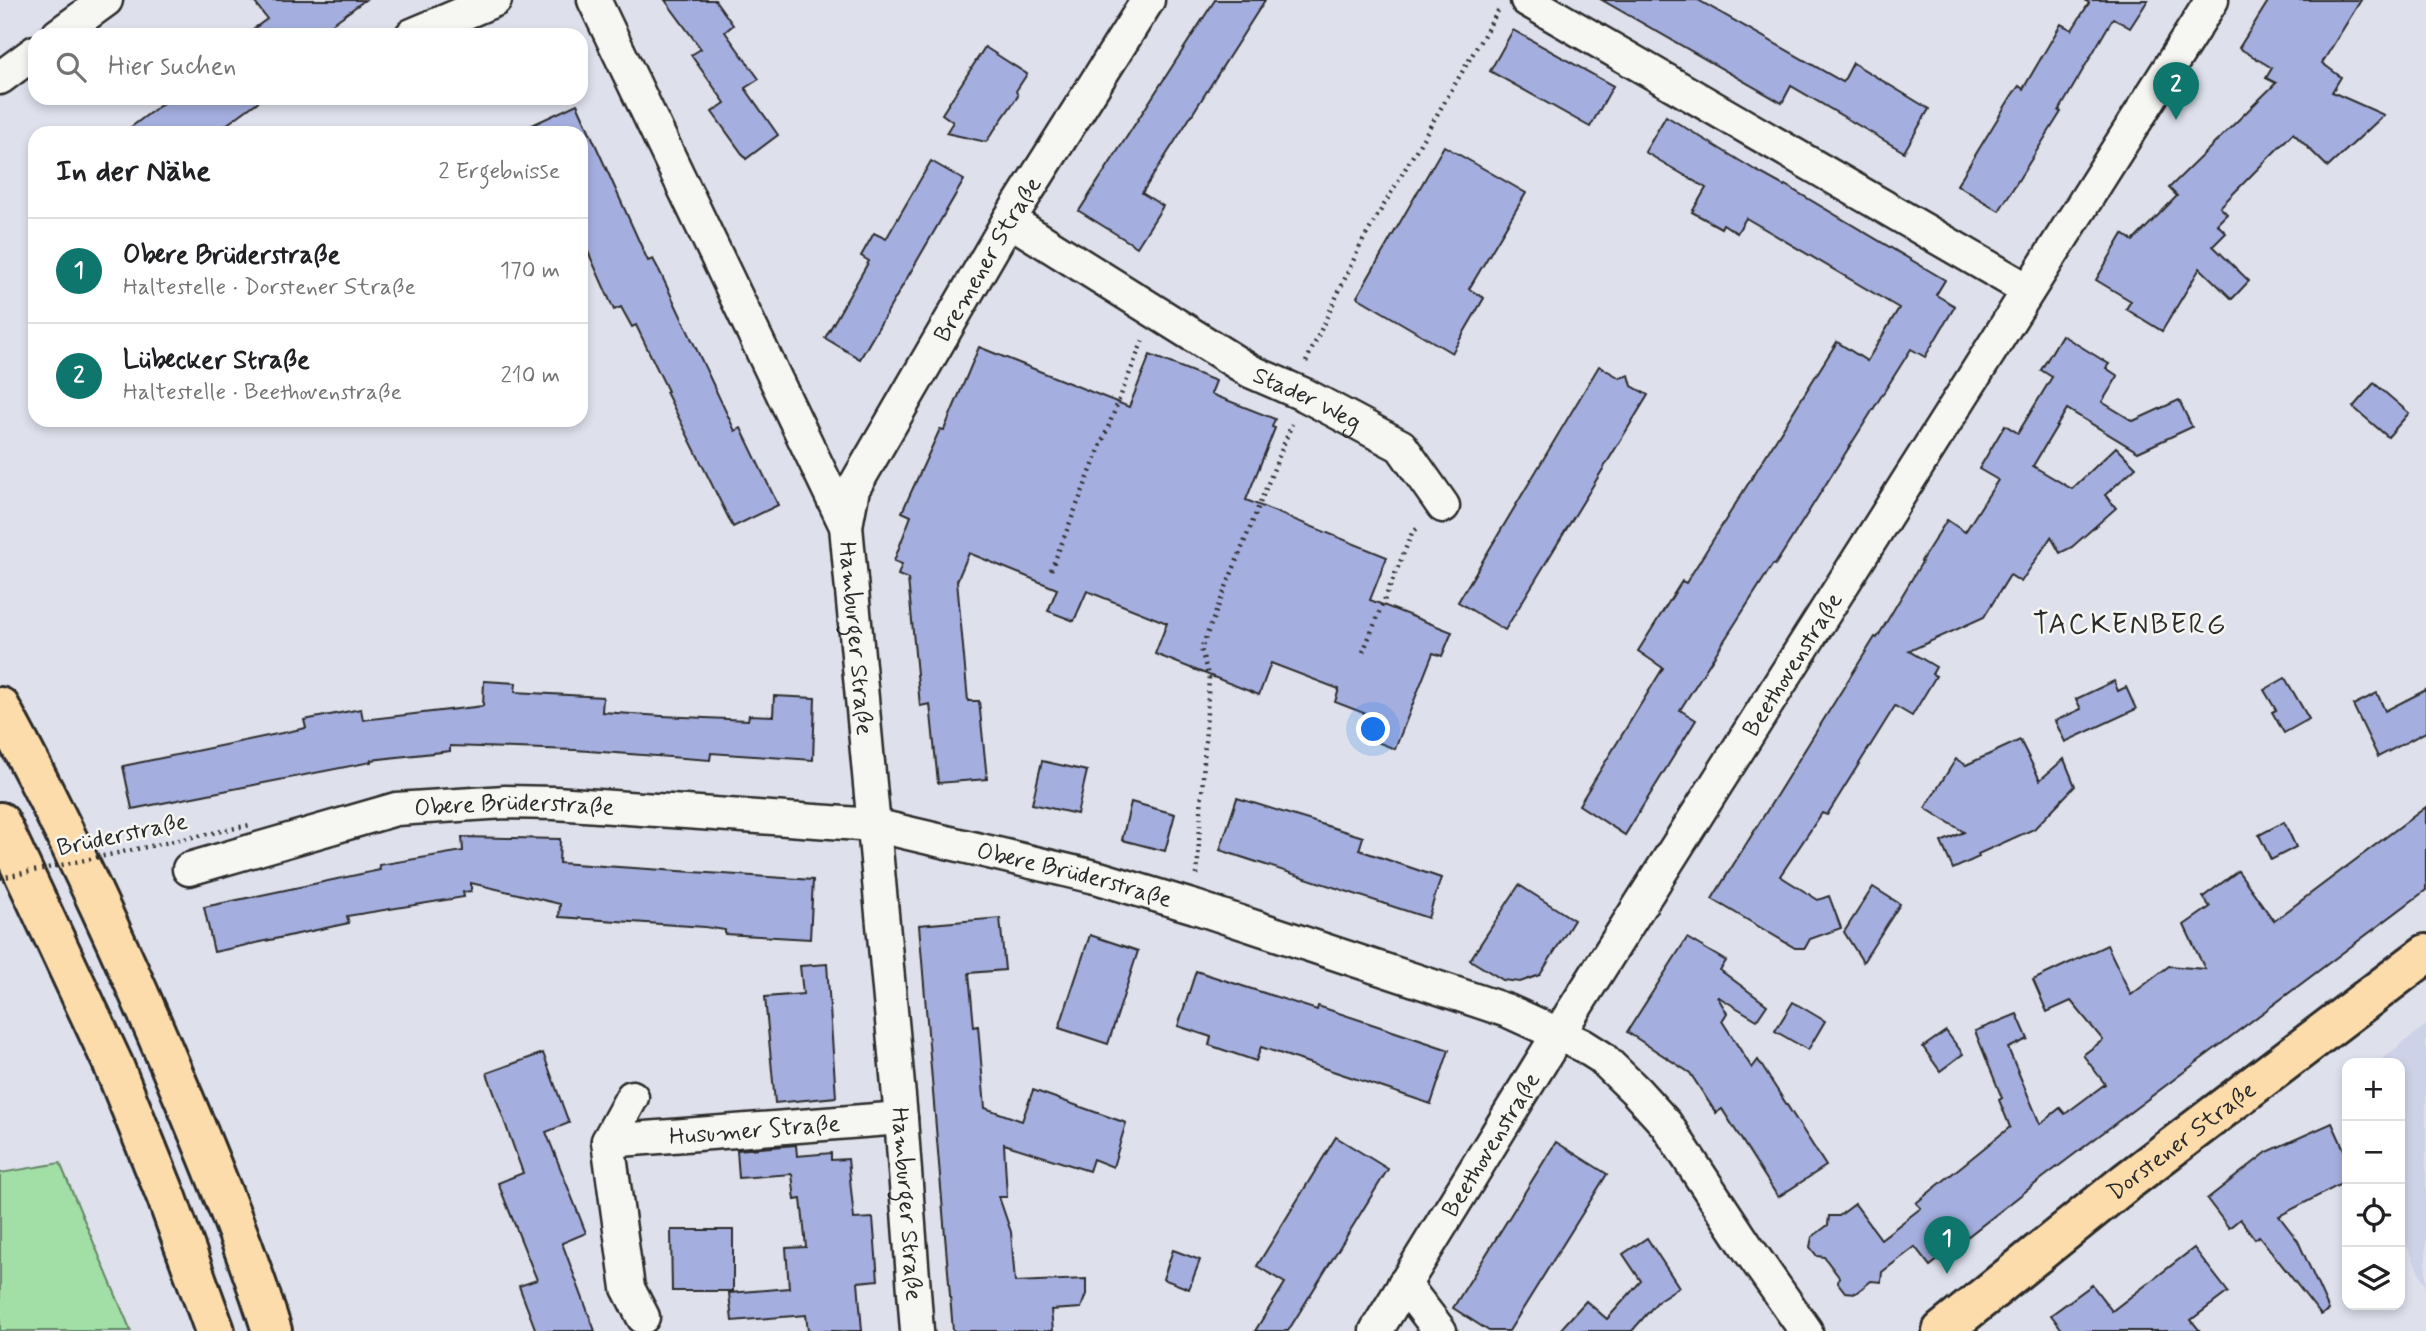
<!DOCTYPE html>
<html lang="de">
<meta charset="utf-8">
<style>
:root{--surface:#fff;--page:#f6f6f6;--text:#202124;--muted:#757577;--line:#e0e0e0;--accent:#0f766e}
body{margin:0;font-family:Mynerve,sans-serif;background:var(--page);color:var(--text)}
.controls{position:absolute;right:21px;bottom:21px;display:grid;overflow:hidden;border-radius:14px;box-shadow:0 4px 10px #0003}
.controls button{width:63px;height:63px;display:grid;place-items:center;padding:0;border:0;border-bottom:2px solid var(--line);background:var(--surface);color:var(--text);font:35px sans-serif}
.you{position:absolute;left:1374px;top:730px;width:24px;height:24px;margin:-18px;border:5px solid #fff;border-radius:50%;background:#1a73e8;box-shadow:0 0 0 10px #1a73e833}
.badge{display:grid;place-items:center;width:46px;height:46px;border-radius:50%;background:var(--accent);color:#fff;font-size:23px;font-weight:700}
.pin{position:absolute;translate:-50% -58px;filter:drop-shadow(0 2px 4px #0008)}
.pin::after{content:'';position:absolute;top:37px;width:24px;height:21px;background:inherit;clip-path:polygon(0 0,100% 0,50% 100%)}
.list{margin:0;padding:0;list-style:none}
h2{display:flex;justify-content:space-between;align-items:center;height:91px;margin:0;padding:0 28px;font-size:30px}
h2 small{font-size:23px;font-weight:400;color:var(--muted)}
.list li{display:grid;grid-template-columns:46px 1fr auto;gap:21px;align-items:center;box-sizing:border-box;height:105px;padding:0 28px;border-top:2px solid var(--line)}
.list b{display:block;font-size:26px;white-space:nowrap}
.list p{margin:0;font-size:23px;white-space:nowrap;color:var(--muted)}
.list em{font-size:23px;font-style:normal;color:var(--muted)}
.icon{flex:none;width:38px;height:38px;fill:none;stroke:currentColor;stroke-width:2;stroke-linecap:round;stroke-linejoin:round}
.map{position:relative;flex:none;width:2426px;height:1331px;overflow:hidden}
.search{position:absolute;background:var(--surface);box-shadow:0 4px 10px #0003;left:28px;top:28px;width:560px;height:77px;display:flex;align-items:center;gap:18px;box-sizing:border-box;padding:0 24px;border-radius:21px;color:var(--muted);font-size:26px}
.panel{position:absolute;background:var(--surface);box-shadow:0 4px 10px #0003;left:28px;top:126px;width:560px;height:301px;border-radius:21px}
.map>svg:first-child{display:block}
</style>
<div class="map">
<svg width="2426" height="1331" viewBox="0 0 2426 1331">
<rect width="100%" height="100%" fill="#dee1ec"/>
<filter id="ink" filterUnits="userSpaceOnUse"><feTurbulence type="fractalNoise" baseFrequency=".0143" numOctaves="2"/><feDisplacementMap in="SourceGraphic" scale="14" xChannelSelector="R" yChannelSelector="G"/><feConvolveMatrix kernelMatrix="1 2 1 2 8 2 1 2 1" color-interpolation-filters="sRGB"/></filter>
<g filter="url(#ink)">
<path fill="#cdd2e8" d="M2426,1025V1287L2400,1231V1063H2377Z"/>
<path fill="#a2dfa6" stroke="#668568" stroke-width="2" d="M60,1163L131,1331H0V1173Z"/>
<g fill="#a5afdf" stroke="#2b2b2b" stroke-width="2">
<path d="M253,0H365L317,35H245L267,19Z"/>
<path d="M665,0H715L733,25L725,32L759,79L745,88L778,135L746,159L712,112L725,103L691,55L701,49Z"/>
<path d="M1215,0H1265L1142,193L1163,206L1137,247L1079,211Z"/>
<path d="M1602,0H1698L1843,82L1853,63L1929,109L1904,152L1791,86L1782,103Z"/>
<path d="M2085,0H2148L2130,28L2113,18L2059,111L2061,112L1999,211L1957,185L2012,95L2019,86L2023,89L2061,24L2072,30L2089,3Z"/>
<path d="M2269,0H2361L2322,63L2341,77L2332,92L2384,115L2328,167L2293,133L2220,207L2227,214L2217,224L2226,233L2213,246L2249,281L2232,299L2200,268L2162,331L2126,309L2131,301L2096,280L2123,234L2133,241L2177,196L2169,188L2276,83L2266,78L2272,68L2239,48Z"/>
<path d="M1513,30L1613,86L1590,127L1490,71Z"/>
<path d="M985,47L1027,74L1016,91L1018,96L986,142L946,133L953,122L942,114Z"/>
<path d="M170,98H263L215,133H123Z"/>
<path d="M577,104L648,261L653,259L660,272L735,431L741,428L778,505L733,527L666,392L668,391L636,325L632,327L621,307L614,310L581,236V133H515Z"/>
<path d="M1666,116L1755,170L1784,186L1785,185L1945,280L1936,295L1955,306L1925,357L1911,349L1775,565L1773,564L1680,710L1696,720L1625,835L1579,805L1663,668L1638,651L1682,581L1686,583L1837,342L1867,361L1899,308L1746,218L1737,233L1723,224L1721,228L1692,212L1706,188L1645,152Z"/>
<path d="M1444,146L1526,193L1469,289L1484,298L1452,353L1357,297Z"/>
<path d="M931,161L964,180L860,359L825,338L869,261L861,256L874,233L886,239Z"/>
<path d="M2062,335L2109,364L2106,368L2118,376L2102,402L2133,421L2179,400L2192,427L2138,452L2067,409L2033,466L2072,489L2116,447L2136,467L2105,495L2116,508L2072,547L2060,553L2051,537L2021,582L2010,575L1984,617L1909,651L1936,667L1932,674L1936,676L1912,716L1895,706L1827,815L1822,813L1780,876L1818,900L1829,896L1841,928L1810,939L1805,948H1795L1712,899L1875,637L1877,638L1922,562L1921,561L1947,520L1965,532L1998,480L1979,469L2005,425L2018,433L2052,377L2041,370Z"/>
<path d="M979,347L1129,407L1150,355L1216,381L1211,394L1275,419L1272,427L1275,428L1246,500L1387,557L1370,600L1452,632L1442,656L1433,653L1395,749L1369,739L1377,718L1335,702L1339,689L1271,663L1259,695L1155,654L1167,623L1087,591L1074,621L1048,611L1057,589L969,553L957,581L968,701H979L987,779L938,783L930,704L920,706L908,579L898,575L902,564L894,561L911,516L902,512L940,429L944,430Z"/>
<path d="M1599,366L1620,378L1629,375L1632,386L1648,395L1505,630L1458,602Z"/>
<path d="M2374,383L2409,413L2388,437L2353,407Z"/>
<path d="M2285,678L2309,719L2284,733L2272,712L2276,710L2264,690Z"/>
<path d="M484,681L516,683L515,692L603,697L602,712L662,716L748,720L749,715L773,716L774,696L815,698L813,760L711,753L710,760L575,750L450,746V751L371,760V762L132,809L123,766L306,728L304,720L361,709L363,720L483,706Z"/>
<path d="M2114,681L2118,691L2126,687L2136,709L2065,742L2055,721L2081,709L2076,699Z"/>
<path d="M2426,690V732L2378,757L2353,705L2377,693L2385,711Z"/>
<path d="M2020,740L2040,780L2064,759L2075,786L2034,829L1978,854L1979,857L1953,869L1941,842L1964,832L1925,808L1956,759L1966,765Z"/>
<path d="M1042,761L1087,771L1077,814L1032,804Z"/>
<path d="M1237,798L1363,837L1359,850L1441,878L1428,918L1220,850Z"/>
<path d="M1131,802L1175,814L1165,851L1122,840Z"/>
<path d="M2426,807V890L2044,1177L1930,1266L1915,1247L1882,1272L1881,1282L1871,1281L1856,1293L1845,1292L1838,1283L1839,1277L1824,1257L1817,1256L1810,1247L1812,1237L1828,1225L1829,1216H1839L1855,1204L1881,1239L1921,1208L1916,1203L2010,1127L1999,1100L2002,1098L1975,1031L2017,1014L2028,1039L2008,1048L2040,1124L2060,1108L2065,1114L2105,1084L2083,1055L2103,1040L2071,1001L2047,1012L2033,980L2107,945L2131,995L2169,966L2205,969L2184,925L2210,907L2203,897L2238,871L2274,921Z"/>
<path d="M2284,822L2296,847L2271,860L2259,835Z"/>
<path d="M462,837L560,839L559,863L813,880L810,939L725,934V930L705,927L559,917L560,904L471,883V891L463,892L464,897L347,916L349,923L214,952L204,907L380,870L379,865L463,851Z"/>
<path d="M1519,885L1574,920L1540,975L1520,982L1503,980L1470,960Z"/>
<path d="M1873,887L1900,904L1863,962L1844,932Z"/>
<path d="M1000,918L1005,970L969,973L974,1027L978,1026L985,1108L1022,1121L1033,1090L1126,1123L1113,1167L1093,1159L1089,1171L1004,1144L1007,1197H999L1011,1232L1015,1282L1086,1279V1294L1081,1308L1051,1310L1053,1331H953L919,925Z"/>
<path d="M1090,935L1138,951L1108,1044L1059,1028Z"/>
<path d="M1687,938L1726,961L1720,970L1767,1005L1757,1020L1717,996L1727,1013L1722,1021L1752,1068L1758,1060L1826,1166L1778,1197L1722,1109L1716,1113L1690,1073L1627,1032Z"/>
<path d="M827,964L836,1097L775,1103L765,997L803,994L800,966Z"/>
<path d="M1196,971L1317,1010L1318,1006L1449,1050L1431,1104L1261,1047L1256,1061L1209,1045L1211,1037L1178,1026Z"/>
<path d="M1793,1002L1825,1021L1808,1050L1775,1031Z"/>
<path d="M1946,1031L1963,1054L1940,1071L1923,1047Z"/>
<path d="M543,1053L569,1123L546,1132L586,1233L562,1243L595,1331H536L519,1286L537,1280L498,1183L523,1173L487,1073Z"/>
<path d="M2332,1123L2347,1156V1181L2279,1216L2298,1241L2329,1310L2321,1315L2259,1236L2255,1239L2240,1219L2229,1228L2207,1199L2267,1152Z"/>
<path d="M1336,1137L1388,1169L1288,1331H1255L1285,1283L1257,1266Z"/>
<path d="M1556,1142L1607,1174L1509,1331H1489L1453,1308Z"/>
<path d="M796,1145L797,1156L831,1153V1160L848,1159L854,1219L873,1218L878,1280L858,1282L862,1331H808L806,1315L732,1321L729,1293L789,1288L786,1248L806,1247L801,1199L795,1200L792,1174L739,1178L737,1150Z"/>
<path d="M671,1230H733V1291H672Z"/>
<path d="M1647,1238L1679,1287L1659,1300L1632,1331H1559L1586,1301L1607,1319L1641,1281L1623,1254Z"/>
<path d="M2194,1248L2228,1292L2191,1320L2200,1331H2063L2051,1315L2092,1285L2112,1311Z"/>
<path d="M1173,1250L1200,1260L1189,1289L1163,1279Z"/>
</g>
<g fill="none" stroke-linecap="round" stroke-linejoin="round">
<g stroke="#2b2b2b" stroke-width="37">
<g id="minor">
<path id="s1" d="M594,0L846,526L901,1118L917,1331"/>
<path d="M1527,0L2028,290"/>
<path d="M58,35L106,0"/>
<path d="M412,35L495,0"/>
<path d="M0,78L35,52"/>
<path id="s2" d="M1009,220L1250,371L1305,395L1401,446L1443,506"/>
<path id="s3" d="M846,526L853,489L1009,220L1148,0"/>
<path id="s4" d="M189,869L396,809L505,802L555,803L874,825L1099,878L1195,907L1508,1011L1582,1045L1601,1057L1636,1091L1666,1124L1747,1247L1806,1331"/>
<path d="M632,1097L608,1141L628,1288L643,1317"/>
<path id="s5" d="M608,1141L901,1118"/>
<path d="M1404,1284L1440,1331"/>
<path id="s6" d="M1376,1331L1559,1033L2212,0"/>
</g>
</g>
<g stroke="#2b2b2b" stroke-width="44">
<g id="major">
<path id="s7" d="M1942,1331L2125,1183L2426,954"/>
</g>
</g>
<g stroke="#2b2b2b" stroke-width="44">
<g id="highway">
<path d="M0,707C67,831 125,958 179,1087C213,1167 246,1248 272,1331"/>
<path d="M0,822L113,1064L167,1198L215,1331"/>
</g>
</g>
<g stroke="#2b2b2b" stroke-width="4.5" stroke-dasharray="2 5" stroke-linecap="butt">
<path d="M1306,362L1361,244L1498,11"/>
<path d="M1051,570L1143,340"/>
<path d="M1363,652L1412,533L1420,526"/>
<path d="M1197,875L1209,679L1201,649L1292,424"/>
</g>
<use href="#minor" stroke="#f6f6f2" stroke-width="32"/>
<use href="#major" stroke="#fddcac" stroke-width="38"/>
<use href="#highway" stroke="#fddcac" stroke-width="38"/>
<path stroke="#2b2b2b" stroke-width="4.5" stroke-dasharray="2 5" stroke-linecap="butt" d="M0,878L250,825"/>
</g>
</g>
<g text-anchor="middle" stroke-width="5" stroke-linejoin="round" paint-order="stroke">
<g font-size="24" fill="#2b2b2b" stroke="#f6f6f2">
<text dy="8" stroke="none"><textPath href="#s3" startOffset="304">Bremener Straße</textPath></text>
<text dy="8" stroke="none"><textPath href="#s2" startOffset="348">Stader Weg</textPath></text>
<text dy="8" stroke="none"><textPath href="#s1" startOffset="696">Hamburger Straße</textPath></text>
<text dy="8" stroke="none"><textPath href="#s6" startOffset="786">Beethovenstraße</textPath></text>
<text dy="8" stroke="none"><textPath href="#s4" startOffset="334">Obere Brüderstraße</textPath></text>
<text transform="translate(122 834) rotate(-12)" y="8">Brüderstraße</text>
<text dy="8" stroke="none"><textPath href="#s4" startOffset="901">Obere Brüderstraße</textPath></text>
<text dy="8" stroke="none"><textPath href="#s5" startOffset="147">Husumer Straße</textPath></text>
<text dy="8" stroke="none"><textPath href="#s7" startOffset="306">Dorstener Straße</textPath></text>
<text dy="8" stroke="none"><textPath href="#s6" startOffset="219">Beethovenstraße</textPath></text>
<text dy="8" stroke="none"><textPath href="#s1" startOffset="1264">Hamburger Straße</textPath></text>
</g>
<g font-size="28" letter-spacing="2" fill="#2b2b2b" stroke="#f6f6f2">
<text x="2130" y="633">TACKENBERG</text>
</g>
</g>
</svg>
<div class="controls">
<button>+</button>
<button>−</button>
<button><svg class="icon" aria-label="locate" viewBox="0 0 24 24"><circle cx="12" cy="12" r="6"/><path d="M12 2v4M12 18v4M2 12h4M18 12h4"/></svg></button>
<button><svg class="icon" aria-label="layers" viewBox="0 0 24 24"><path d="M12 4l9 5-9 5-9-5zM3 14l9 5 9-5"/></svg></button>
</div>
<div class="you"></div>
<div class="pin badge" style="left:1947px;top:1274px">1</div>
<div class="pin badge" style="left:2176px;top:120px">2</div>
<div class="search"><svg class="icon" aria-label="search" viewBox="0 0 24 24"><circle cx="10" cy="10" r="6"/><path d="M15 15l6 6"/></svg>Hier suchen</div>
<section class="panel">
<h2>In der Nähe<small>2 Ergebnisse</small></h2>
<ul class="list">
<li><span class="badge">1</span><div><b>Obere Brüderstraße</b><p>Haltestelle · Dorstener Straße</p></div><em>170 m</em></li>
<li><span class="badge">2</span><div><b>Lübecker Straße</b><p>Haltestelle · Beethovenstraße</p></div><em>210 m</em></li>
</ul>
</section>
</div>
